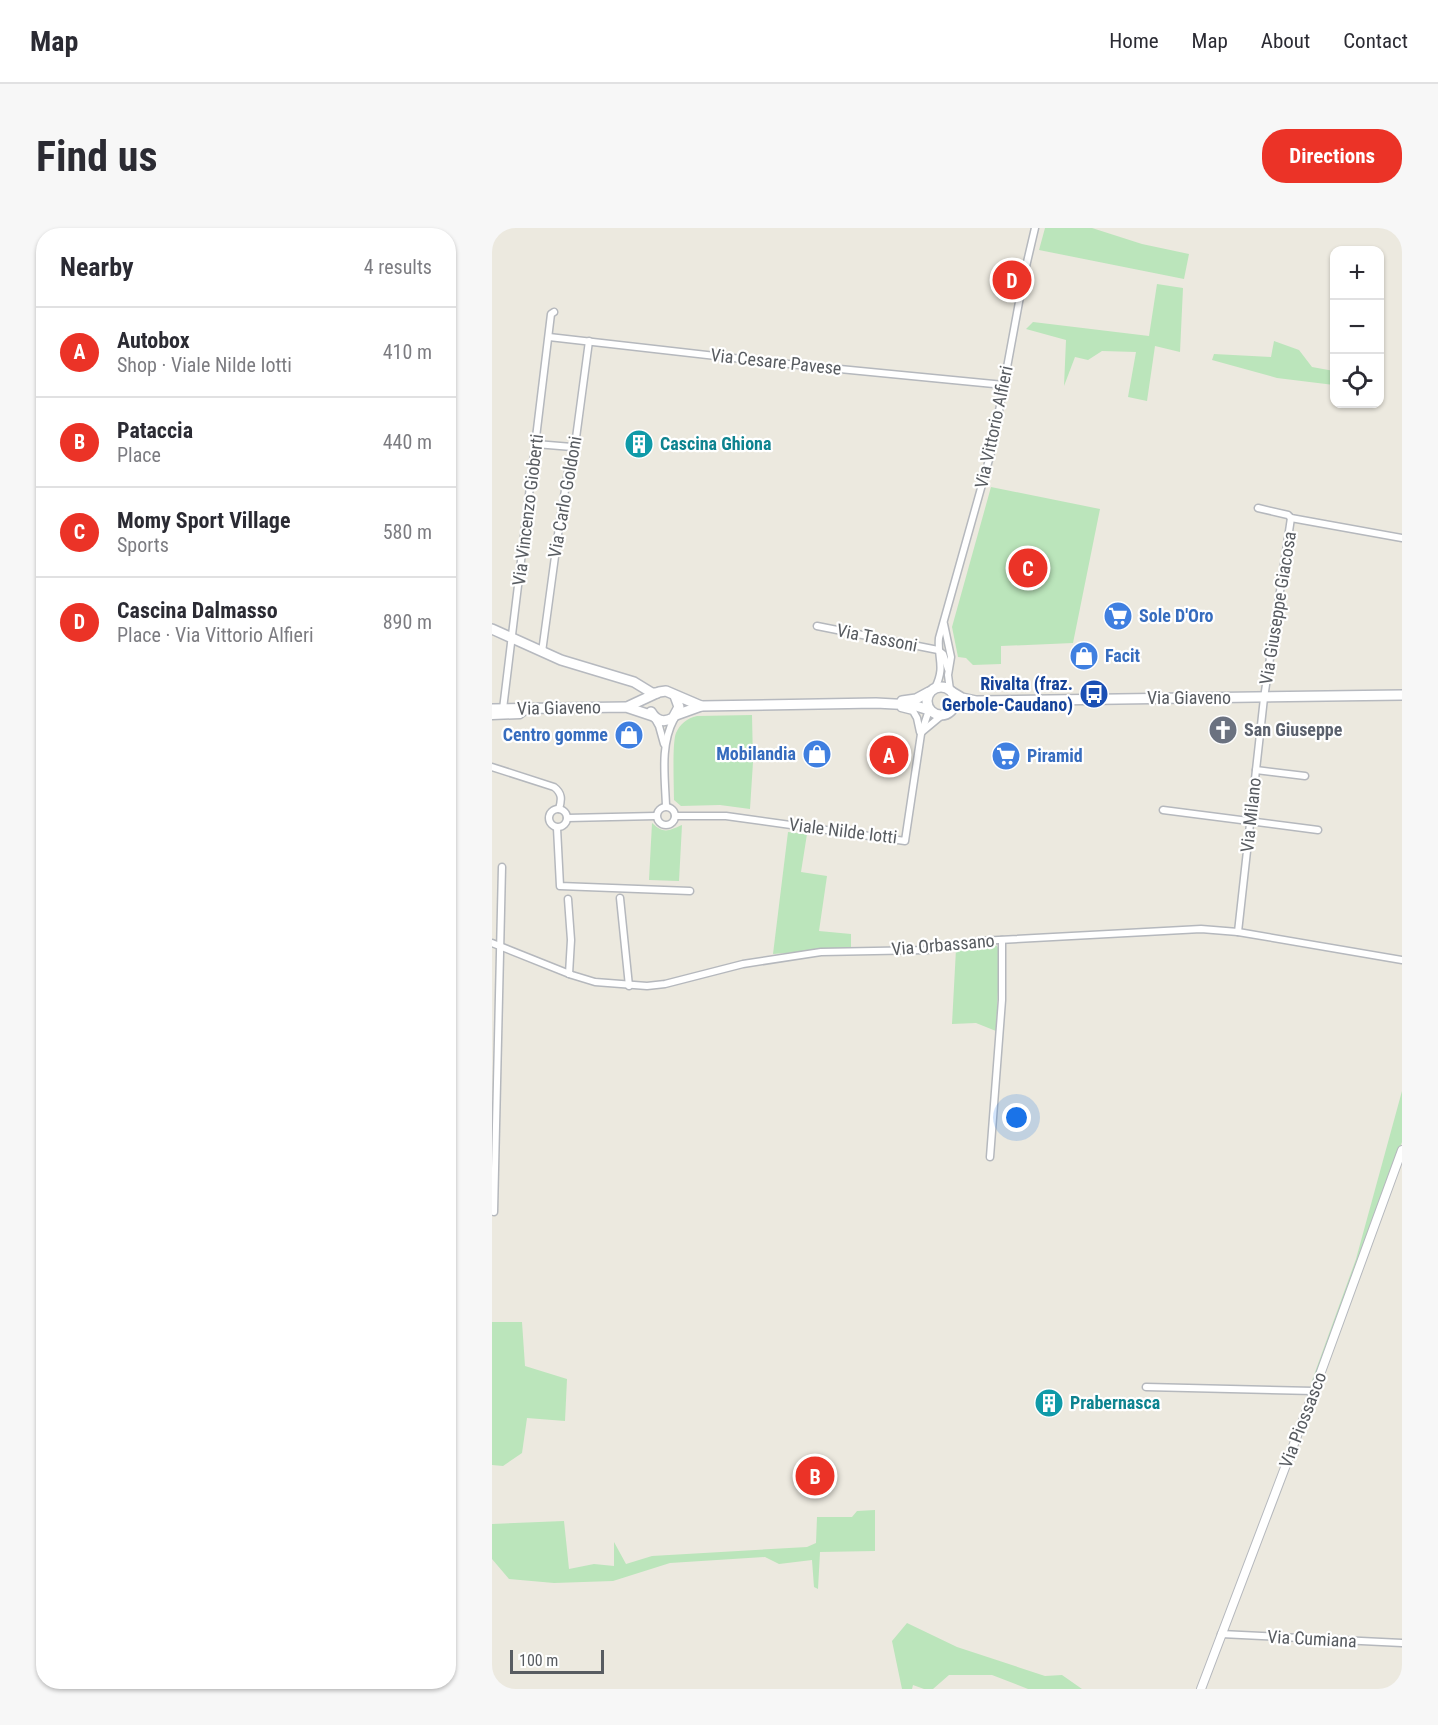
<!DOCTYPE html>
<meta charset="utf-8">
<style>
:root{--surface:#fff;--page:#f7f7f7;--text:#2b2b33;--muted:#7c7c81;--line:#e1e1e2;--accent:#eb3327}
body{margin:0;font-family:"Roboto Condensed",sans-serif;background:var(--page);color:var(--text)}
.controls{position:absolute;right:18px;top:18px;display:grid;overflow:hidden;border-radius:12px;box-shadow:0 2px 4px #0004}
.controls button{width:54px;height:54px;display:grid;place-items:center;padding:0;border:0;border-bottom:2px solid var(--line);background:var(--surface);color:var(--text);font:30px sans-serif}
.scale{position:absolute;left:18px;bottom:15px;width:94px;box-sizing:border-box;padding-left:6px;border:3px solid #585c61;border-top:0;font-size:16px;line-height:21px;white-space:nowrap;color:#585c61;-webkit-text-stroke:4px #fff;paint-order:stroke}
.you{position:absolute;left:525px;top:890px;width:21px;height:21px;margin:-15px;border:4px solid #fff;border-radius:50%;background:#1a73e8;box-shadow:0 0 0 9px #1a73e833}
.badge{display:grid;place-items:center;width:39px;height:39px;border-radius:50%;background:var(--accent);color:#fff;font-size:20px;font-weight:700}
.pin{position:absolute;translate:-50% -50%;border:3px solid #fff;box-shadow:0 2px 6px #0006}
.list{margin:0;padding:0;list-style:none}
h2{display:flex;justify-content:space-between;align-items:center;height:78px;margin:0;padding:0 24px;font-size:26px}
h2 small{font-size:20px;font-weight:400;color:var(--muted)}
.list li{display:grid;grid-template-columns:39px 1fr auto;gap:18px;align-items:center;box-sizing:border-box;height:90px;padding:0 24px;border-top:2px solid var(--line)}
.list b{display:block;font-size:22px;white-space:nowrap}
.list p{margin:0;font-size:20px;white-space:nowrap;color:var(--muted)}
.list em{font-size:20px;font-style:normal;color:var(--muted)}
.icon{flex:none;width:33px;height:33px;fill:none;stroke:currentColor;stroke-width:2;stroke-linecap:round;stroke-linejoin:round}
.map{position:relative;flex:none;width:910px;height:1461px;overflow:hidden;border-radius:24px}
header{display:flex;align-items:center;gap:36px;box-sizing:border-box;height:84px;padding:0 30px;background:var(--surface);border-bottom:2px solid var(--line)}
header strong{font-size:28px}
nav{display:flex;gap:33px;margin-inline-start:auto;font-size:21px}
.intro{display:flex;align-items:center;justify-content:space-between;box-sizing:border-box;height:144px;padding:0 36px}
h1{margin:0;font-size:42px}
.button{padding:15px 27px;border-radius:24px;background:var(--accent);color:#fff;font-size:21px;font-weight:700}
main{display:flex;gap:36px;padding:0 36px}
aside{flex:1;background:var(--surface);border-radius:24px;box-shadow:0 2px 4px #0004}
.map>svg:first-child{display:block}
</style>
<header>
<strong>Map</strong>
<nav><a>Home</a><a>Map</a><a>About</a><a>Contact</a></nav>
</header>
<div class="intro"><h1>Find us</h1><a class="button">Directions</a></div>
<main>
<aside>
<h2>Nearby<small>4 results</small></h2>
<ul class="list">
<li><span class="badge">A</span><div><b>Autobox</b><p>Shop · Viale Nilde Iotti</p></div><em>410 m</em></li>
<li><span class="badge">B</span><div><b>Pataccia</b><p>Place</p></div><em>440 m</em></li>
<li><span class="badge">C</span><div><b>Momy Sport Village</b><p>Sports</p></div><em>580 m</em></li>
<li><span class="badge">D</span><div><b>Cascina Dalmasso</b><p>Place · Via Vittorio Alfieri</p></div><em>890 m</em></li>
</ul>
</aside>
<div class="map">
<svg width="910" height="1461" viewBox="0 0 910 1461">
<rect width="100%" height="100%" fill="#ece9df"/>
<g fill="#bbe5bb">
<path d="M553,0H600L650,16L697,26L692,51L547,22Z"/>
<path d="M665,56L691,60L688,124L663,118L655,173L636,169L644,124L610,123L596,132L583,129L572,158L574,112L534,101L541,94L657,108Z"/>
<path d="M782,113L807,122L820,139L842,143V157L785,150L720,132L722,126L779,129Z"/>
<path d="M499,259L608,281L581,415L509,418V436L481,437L474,430L466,429L460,399Z"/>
<path d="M260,487L261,534L258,581L228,577L189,578L182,572C182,559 180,514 184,505C188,496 195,490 205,488Z"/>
<path d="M160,595C172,606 176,603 190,597L187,653L157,652Z"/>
<path d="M296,604L315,606L309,644L335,648L327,703L359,706V720L281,726Z"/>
<path d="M503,716L508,722L504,803L484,795L460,796L464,721Z"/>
<path d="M910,863V914L819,1159L818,1158L864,1031Z"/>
<path d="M0,1094H30L33,1138L75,1151L73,1193L35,1190L30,1225L11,1238L0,1237Z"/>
<path d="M383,1282V1323L328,1324L326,1361L322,1359L320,1332L287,1336L273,1329L178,1335L121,1353L62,1355L17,1351L0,1331V1296L72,1293L77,1341L102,1336L122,1338V1314L134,1336L160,1328L315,1319L324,1315L325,1289H360L365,1283Z"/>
<path d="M415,1395L465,1419L553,1448L570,1447L590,1461H536L500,1447H457L441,1461H432L421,1457L420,1461H410L400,1413Z"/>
</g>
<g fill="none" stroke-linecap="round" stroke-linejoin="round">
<g stroke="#b5b8bd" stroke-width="9">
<g id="minor">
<path d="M57,109L286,135L512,157"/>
<path d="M44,216L80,219"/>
<path d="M766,280L796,287L799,290L910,310"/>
<path d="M452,396L459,429L456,447L458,462"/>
<path d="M325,398L446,422L451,426L456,441"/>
<path d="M50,424L67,299L77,238L84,210L97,113"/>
<path d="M443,460C454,438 445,431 447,410L500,221L532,47L543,0"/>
<path d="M409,480L421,483L425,490L428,504"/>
<path d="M11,481L59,86L62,84"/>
<path d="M0,488L28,487L36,481"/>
<path d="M162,489L167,498L172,516"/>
<path d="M431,503L449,488"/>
<path d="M0,539L62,559C70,565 70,571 67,581"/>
<path d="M764,542L813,548"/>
<path d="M174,578C173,549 168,517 182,491"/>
<circle cx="174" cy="588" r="9"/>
<circle cx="66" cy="590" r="9"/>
<path d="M671,582L826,602"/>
<path d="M183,588H234L413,613L429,506L437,482"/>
<path d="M75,590L164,588"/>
<path d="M65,600L68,658L198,663"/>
<path d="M128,670L137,758"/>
<path d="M76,671L79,712L77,746"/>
<path d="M746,704L772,470L799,290"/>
<path d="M0,715L80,747L103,754L155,758L173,756L251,736L329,724L435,722L487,713L709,701L746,704L910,732"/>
<path d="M498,929L510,772V712"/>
<path d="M2,984L10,639"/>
<path d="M654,1159L822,1163"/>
<path d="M729,1406L910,1415"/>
</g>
</g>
<g stroke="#b5b8bd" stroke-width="10">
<path id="tertiary" d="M709,1461L822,1163L910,922"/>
</g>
<g stroke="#b6b9bf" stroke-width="12">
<g id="secondary">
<path d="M0,401L69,432L142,454L160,465H165"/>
<circle cx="449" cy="473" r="14"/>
<path d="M460,464L470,470L484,473L910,467"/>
<path d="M410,473L424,471L437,464"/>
<path d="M137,478L167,464L174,463L209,478"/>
<path d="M0,481L134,479L161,488"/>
<path d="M159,484C164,493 172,495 181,490L187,479L183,468"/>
<path d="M184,487L209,478L384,475L421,477L437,482"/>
</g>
</g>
<use href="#minor" stroke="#fff" stroke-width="6"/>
<use href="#tertiary" stroke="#fff" stroke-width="8"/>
<use href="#secondary" stroke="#fff" stroke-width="9"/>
</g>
<defs>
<g id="building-disc" transform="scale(1.5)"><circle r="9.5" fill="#0f9aa8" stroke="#fff"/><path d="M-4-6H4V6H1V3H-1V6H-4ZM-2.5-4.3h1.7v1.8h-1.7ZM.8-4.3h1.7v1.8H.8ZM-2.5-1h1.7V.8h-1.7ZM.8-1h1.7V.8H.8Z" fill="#fff"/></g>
<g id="supermarket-disc" transform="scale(1.5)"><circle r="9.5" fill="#3f7fe0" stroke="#fff"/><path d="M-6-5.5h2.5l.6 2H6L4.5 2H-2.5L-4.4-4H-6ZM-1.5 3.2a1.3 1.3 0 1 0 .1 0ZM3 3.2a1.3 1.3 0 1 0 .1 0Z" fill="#fff"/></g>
<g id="shop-disc" transform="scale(1.5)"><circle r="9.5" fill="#3f7fe0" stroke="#fff"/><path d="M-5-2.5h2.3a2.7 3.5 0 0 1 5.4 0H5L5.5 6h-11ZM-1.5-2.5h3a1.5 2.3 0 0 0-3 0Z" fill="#fff"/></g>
<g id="bus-disc" transform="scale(1.5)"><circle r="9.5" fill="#1a4fb4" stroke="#fff"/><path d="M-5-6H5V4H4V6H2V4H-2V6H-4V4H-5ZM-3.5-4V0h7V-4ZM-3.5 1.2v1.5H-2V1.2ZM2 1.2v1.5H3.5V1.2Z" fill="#fff"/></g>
<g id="church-disc" transform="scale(1.5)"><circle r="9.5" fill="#6b7280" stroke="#fff"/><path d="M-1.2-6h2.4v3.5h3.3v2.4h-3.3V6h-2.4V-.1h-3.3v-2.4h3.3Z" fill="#fff"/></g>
</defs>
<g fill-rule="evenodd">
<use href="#building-disc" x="147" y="216"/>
<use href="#supermarket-disc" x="626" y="388"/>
<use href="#shop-disc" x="592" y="428"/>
<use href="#bus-disc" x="602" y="466"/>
<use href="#church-disc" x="731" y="502"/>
<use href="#shop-disc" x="137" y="507"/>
<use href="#shop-disc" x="325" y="526"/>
<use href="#supermarket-disc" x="514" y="528"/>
<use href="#building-disc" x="557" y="1175"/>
</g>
<g text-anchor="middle" stroke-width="4.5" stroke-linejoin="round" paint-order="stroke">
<g font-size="18" fill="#585c61" stroke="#fff">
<text transform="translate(284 134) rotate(6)" y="6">Via Cesare Pavese</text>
<text transform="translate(502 199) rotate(-78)" y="6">Via Vittorio Alfieri</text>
<text transform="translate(73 269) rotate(-80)" y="6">Via Carlo Goldoni</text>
<text transform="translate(36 282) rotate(-83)" y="6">Via Vincenzo Gioberti</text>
<text transform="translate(786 380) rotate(-81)" y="6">Via Giuseppe Giacosa</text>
<text transform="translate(385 410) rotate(11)" y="6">Via Tassoni</text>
<text x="697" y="476">Via Giaveno</text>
<text transform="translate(67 480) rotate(-1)" y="6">Via Giaveno</text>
<text transform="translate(759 587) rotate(-84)" y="6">Via Milano</text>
<text transform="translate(351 603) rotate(7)" y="6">Viale Nilde Iotti</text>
<text transform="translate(451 717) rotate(-5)" y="6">Via Orbassano</text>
<text transform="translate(811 1192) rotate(-69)" y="6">Via Piossasco</text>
<text transform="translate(820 1411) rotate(3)" y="6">Via Cumiana</text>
</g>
<g font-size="18" font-weight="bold" fill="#0d838f" stroke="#fff" text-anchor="start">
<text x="168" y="222">Cascina Ghiona</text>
<text x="578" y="1181">Prabernasca</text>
</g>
<g font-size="18" font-weight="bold" fill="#366cbe" stroke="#fff" text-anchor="start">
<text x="647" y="394">Sole D'Oro</text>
<text x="613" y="434">Facit</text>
<text x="116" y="513" text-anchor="end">Centro gomme</text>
<text x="304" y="532" text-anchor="end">Mobilandia</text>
<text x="535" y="534">Piramid</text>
</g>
<g font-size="18" font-weight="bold" fill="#164399" stroke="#fff" text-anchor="end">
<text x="581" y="462">Rivalta (fraz.<tspan x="581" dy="21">Gerbole-Caudano)</tspan></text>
</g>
<g font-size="18" font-weight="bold" fill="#5b616d" stroke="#fff" text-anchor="start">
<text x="752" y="508">San Giuseppe</text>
</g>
</g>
</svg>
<div class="controls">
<button>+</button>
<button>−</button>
<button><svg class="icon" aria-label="locate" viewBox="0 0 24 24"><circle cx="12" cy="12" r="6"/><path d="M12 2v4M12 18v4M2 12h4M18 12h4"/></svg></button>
</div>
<div class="scale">100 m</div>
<div class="you"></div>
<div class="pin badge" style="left:397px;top:527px">A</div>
<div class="pin badge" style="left:323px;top:1248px">B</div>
<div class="pin badge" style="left:536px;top:340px">C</div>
<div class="pin badge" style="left:520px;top:52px">D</div>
</div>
</main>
